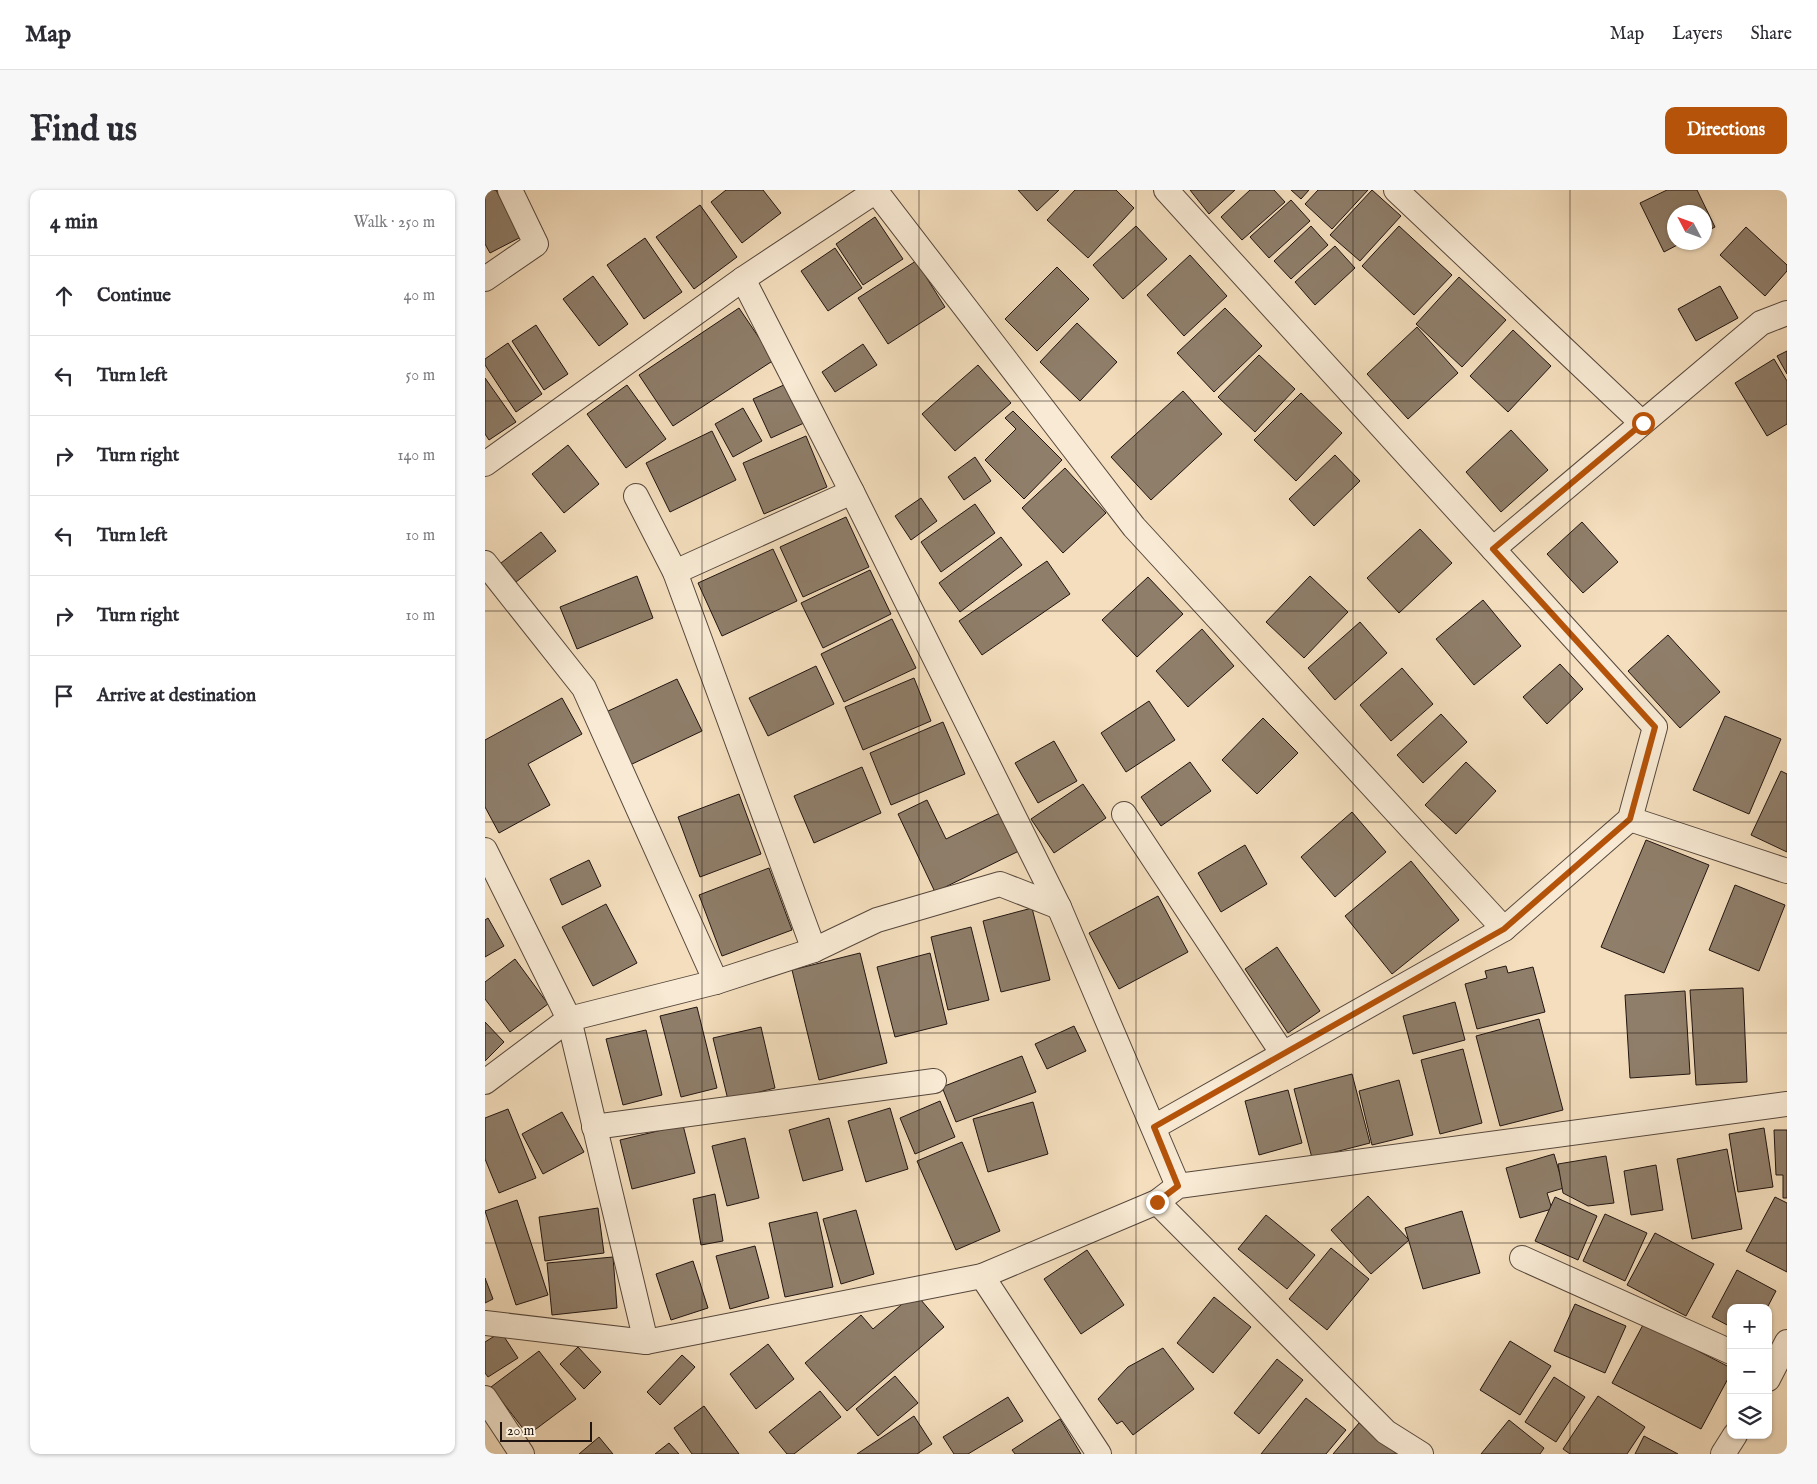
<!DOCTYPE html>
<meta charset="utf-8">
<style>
:root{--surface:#fff;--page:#f7f7f7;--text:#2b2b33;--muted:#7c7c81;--line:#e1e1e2;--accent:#b45309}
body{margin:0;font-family:"IM FELL English",serif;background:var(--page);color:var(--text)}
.controls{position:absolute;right:15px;bottom:15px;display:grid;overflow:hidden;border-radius:10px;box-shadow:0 1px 4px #0004}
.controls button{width:45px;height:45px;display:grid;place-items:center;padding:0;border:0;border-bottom:1px solid var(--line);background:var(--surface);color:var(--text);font:25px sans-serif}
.compass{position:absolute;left:1182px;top:15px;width:45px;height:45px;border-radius:50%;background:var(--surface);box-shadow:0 1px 4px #0004;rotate:311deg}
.scale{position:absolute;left:15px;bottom:12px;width:92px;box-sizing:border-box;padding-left:5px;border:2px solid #211511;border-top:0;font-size:14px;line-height:18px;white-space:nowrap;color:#211511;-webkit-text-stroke:4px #f8ead4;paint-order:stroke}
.stop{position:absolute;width:15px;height:15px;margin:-11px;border:4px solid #b45309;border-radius:50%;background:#fff}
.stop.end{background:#b45309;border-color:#fff;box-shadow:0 1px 5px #0008}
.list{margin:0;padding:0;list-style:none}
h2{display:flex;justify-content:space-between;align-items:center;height:65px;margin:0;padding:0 20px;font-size:21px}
h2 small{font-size:16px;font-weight:400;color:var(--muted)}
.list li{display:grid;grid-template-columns:32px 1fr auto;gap:15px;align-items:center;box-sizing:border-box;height:80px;padding:0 20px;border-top:1px solid var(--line)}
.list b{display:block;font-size:19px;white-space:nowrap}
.list em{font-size:16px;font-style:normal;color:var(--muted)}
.icon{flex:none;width:28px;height:28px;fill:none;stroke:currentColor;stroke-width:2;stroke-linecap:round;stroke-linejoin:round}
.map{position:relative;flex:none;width:1302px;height:1264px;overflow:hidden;border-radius:10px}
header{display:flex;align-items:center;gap:30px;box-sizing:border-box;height:70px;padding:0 25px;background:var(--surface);border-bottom:1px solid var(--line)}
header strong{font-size:24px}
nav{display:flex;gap:28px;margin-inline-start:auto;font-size:18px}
.intro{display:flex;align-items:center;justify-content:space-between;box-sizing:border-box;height:120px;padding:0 30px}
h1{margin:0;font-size:35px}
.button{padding:12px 22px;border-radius:10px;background:var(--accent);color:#fff;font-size:18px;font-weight:700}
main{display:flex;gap:30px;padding:0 30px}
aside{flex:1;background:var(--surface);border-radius:10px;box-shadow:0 1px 4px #0004}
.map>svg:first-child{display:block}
</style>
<header>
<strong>Map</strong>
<nav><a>Map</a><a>Layers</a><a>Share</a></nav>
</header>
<div class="intro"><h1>Find us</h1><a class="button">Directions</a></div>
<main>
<aside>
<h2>4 min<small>Walk · 250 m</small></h2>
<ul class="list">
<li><svg class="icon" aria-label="ahead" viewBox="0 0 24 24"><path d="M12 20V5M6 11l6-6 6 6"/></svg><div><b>Continue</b></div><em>40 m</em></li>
<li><svg class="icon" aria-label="left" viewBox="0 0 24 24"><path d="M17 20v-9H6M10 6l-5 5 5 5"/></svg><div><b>Turn left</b></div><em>50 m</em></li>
<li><svg class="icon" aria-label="right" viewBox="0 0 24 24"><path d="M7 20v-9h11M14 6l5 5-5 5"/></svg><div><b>Turn right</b></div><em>140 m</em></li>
<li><svg class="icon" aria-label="left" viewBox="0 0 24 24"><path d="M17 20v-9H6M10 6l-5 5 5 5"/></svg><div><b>Turn left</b></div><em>10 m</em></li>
<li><svg class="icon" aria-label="right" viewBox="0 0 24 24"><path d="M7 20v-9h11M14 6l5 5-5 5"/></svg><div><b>Turn right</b></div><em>10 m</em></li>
<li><svg class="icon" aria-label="arrive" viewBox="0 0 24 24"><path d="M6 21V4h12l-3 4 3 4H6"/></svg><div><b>Arrive at destination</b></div></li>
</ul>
</aside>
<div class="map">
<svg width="1302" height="1264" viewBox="0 0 1302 1264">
<rect width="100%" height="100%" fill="#f4debd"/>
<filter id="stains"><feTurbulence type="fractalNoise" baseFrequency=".004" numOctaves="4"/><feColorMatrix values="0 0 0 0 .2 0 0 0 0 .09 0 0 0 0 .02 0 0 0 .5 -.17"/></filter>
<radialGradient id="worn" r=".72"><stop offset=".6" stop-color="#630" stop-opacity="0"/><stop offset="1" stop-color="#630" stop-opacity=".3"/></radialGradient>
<g fill="#8f7e6a" stroke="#211511">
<path d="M0,0H11L36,47L5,63L0,54Z"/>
<path d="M241,0H278L296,23L257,53L226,12Z"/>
<path d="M533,0H574L552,21Z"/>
<path d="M590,0H631L649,18L603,68L562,30Z"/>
<path d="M705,0H750L724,24Z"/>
<path d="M765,0H789L800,12L757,50L736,27Z"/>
<path d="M806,0H824L816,9Z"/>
<path d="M833,0H883L847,39L820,14Z"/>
<path d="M887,0L916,26L875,71L845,45Z"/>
<path d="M1182,0H1212L1230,37L1220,42V22H1190V52H1198L1179,62L1155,13Z"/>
<path d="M806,10L825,31L784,68L765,47Z"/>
<path d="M215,15L252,67L209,99L171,47Z"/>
<path d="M390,27L418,69L378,95L351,54Z"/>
<path d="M651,36L682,69L638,109L608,75Z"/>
<path d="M826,36L843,55L806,89L789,71Z"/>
<path d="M914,36L967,85L929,125L877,76Z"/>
<path d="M1261,37L1302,75V81L1280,106L1235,65Z"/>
<path d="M160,48L197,102L159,129L122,75Z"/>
<path d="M850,56L870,78L830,115L810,92Z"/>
<path d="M350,58L377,98L343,121L316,81Z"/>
<path d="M705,65L742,106L699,146L662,105Z"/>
<path d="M431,71L460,117L403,154L373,108Z"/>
<path d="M572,77L604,109L552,161L520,129Z"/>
<path d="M108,86L143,134L114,156L78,109Z"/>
<path d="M974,87L1021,130L977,177L931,134Z"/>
<path d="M1235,96L1253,128L1211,151L1193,119Z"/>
<path d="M254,118L289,170L188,236L154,185Z"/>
<path d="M740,118L777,156L729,202L692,163Z"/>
<path d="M592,133L632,172L595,211L555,172Z"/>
<path d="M51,135L83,184L59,200L27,151Z"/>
<path d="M932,137L973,183L923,229L882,184Z"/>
<path d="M1028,140L1066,176L1023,222L985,186Z"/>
<path d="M23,153L57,204L31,222L0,175V169Z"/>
<path d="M378,154L392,175L350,202L337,182Z"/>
<path d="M1302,161V184L1292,166Z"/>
<path d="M774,165L810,199L770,242L733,207Z"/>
<path d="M1289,169L1302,191V234L1282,246L1250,193Z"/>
<path d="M493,175L526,213L470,261L437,224Z"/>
<path d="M0,188L31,232L4,250L0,244Z"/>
<path d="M301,194L319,233L286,248L268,209Z"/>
<path d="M142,195L181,249L141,278L102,224Z"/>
<path d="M698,201L737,244L666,310L626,267Z"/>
<path d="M816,203L857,243L811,291L769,250Z"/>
<path d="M258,218L277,251L248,267L230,234Z"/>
<path d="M528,221L577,270L539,309L500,270L531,239L520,228Z"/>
<path d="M1026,240L1063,280L1016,322L981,282Z"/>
<path d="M227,241L251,290L185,322L161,273Z"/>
<path d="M321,246L342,297L279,324L258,273Z"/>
<path d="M83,255L114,294L79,323L47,284Z"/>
<path d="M850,265L875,291L829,336L804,309Z"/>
<path d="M490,267L506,291L479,310L463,287Z"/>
<path d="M580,278L621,323L578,363L537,318Z"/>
<path d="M436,308L452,331L426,350L410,326Z"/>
<path d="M490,314L510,343L456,382L436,352Z"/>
<path d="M361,327L384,377L318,407L295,357Z"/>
<path d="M1097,332L1133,372L1098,403L1062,364Z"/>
<path d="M935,339L967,373L914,423L882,388Z"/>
<path d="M56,342L71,361L31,392L16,373Z"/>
<path d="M516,347L537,375L475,422L454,393Z"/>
<path d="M288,359L312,411L237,446L213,393Z"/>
<path d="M562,371L585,404L497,465L474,431Z"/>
<path d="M385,380L406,424L338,458L316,413Z"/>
<path d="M152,386L168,428L92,459L75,417Z"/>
<path d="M825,386L863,422L819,468L781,432Z"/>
<path d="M663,387L698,424L652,467L617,430Z"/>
<path d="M998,410L1036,456L989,495L951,449Z"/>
<path d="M407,429L431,478L359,512L336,464Z"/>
<path d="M875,432L902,463L850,510L823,478Z"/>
<path d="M717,439L749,476L703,517L671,481Z"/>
<path d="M1183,445L1235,502L1195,538L1143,481Z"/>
<path d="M1075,474L1098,499L1062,534L1038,507Z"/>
<path d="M331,476L349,514L283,546L264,508Z"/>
<path d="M917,478L948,514L906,551L875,515Z"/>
<path d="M429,488L446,531L378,560L360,517Z"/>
<path d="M192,489L217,541L145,575L121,522Z"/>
<path d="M77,508L97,544L43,574L65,615L14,643L0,617V550Z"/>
<path d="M664,511L690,550L641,582L616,543Z"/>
<path d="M956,524L982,552L938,593L912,565Z"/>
<path d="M1240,526L1296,549L1264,624L1208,600Z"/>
<path d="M778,528L813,563L772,604L737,570Z"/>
<path d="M458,532L480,584L406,615L385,563Z"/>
<path d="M569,551L592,591L553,613L530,573Z"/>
<path d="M705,572L726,601L676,636L656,607Z"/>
<path d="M981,572L1011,601L971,644L940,615Z"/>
<path d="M377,577L396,623L329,653L309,606Z"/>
<path d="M1296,581L1302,584V662L1266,645Z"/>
<path d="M598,594L621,628L569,663L546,629Z"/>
<path d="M254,604L276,664L215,687L193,627Z"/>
<path d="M442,610L461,649L517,622L536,660L450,702L413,624Z"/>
<path d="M867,622L901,662L850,707L816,667Z"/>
<path d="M1161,650L1224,675L1179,783L1116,757Z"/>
<path d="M760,655L782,694L736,722L713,683Z"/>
<path d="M104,670L116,696L77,715L65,689Z"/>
<path d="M926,671L974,730L907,784L860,726Z"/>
<path d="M284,678L307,740L237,766L214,705Z"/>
<path d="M1250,695L1300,715L1274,781L1224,760Z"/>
<path d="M673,706L703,762L634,799L604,743Z"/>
<path d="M121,714L152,773L108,796L77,737Z"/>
<path d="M547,718L565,790L516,802L498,731Z"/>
<path d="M3,728L19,756L0,767V730Z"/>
<path d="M486,737L504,810L463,820L446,747Z"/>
<path d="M792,757L835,821L803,843L760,779Z"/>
<path d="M375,763L402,873L334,890L307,780Z"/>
<path d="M445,763L462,834L410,847L392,777Z"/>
<path d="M30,769L63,814L25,842L0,809V792Z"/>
<path d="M1021,776L1023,783L1048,777L1060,822L992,839L980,794L1002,788L1000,781Z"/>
<path d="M1258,798L1262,892L1211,895L1205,800Z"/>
<path d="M1200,801L1205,884L1145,888L1140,805Z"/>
<path d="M970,812L980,850L928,864L918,826Z"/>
<path d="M212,817L232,898L196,907L175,826Z"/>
<path d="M1054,829L1078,920L1015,936L991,846Z"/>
<path d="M0,832L19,852L0,871Z"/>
<path d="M589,836L601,861L562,879L550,854Z"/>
<path d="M276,837L290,898L243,910L228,848Z"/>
<path d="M161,840L177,905L138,915L121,849Z"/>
<path d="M978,859L997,933L955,944L936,870Z"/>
<path d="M537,866L551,902L471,932L457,897Z"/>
<path d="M867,884L885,953L827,968L809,899Z"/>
<path d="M914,890L928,945L887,955L874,901Z"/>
<path d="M803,900L817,953L774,965L760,911Z"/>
<path d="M455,911L470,947L430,964L415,928Z"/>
<path d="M548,912L563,964L503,982L488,929Z"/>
<path d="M405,918L423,979L381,992L363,931Z"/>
<path d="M23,919L51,988L14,1003L0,969V928Z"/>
<path d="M77,922L99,962L58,984L37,944Z"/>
<path d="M344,928L358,980L318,991L304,940Z"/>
<path d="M198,935L210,983L147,999L135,950Z"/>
<path d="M1279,938L1288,997L1253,1002L1244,944Z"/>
<path d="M1289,940H1302V1008H1298V985H1291Z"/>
<path d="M260,948L274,1008L242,1016L227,956Z"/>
<path d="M477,952L515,1041L471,1060L432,971Z"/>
<path d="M1242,959L1257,1039L1207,1049L1192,969Z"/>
<path d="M1069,964L1079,998L1062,1003L1067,1019L1035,1028L1021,978Z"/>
<path d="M1121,966L1129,1013L1103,1016L1078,1003L1073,974Z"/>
<path d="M1171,975L1178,1020L1146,1025L1139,981Z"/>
<path d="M230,1004L238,1051L216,1055L208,1009Z"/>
<path d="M883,1006L924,1050L886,1084L846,1040Z"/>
<path d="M1070,1007L1112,1026L1093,1070L1050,1051Z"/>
<path d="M1290,1007L1302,1013V1082L1261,1061Z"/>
<path d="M32,1010L63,1105L31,1115L0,1021Z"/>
<path d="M113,1018L119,1063L60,1071L54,1027Z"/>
<path d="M371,1020L389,1084L356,1094L338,1029Z"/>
<path d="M977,1021L995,1083L938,1099L920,1038Z"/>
<path d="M332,1022L348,1097L300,1107L284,1033Z"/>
<path d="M1120,1024L1162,1043L1140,1091L1098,1071Z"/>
<path d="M781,1025L830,1065L802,1099L753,1059Z"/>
<path d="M1170,1043L1229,1074L1201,1126L1142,1095Z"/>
<path d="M270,1056L284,1108L245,1119L231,1066Z"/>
<path d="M846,1058L884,1089L842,1140L804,1109Z"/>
<path d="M602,1060L639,1115L596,1144L559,1089Z"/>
<path d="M128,1067L132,1118L67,1125L62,1073Z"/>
<path d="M208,1071L223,1118L186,1130L171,1084Z"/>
<path d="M1252,1080L1291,1101L1282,1118H1246V1137L1227,1127Z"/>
<path d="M0,1088L8,1109L0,1113Z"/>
<path d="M430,1103L459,1137L362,1221L320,1173L376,1125L388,1139Z"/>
<path d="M729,1107L766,1137L728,1183L692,1153Z"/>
<path d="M1090,1114L1141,1136L1120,1183L1069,1161Z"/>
<path d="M1159,1133L1246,1178V1183L1216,1239L1127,1193Z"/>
<path d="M16,1142L33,1168L3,1187L0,1183V1152Z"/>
<path d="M1025,1151L1066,1176L1035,1225L995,1200Z"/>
<path d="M283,1154L309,1189L271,1219L245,1184Z"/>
<path d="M93,1157L116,1182L99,1199L75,1174Z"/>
<path d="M678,1158L709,1199L648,1245L637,1231L632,1234L613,1209L643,1177Z"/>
<path d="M54,1161L91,1209L43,1245L6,1197Z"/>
<path d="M197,1165L210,1177L175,1215L162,1202Z"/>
<path d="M792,1169L818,1190L774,1244L749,1223Z"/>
<path d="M410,1186L433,1213L393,1246L371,1219Z"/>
<path d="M1069,1187L1100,1207L1071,1252L1040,1232Z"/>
<path d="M335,1201L356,1227L309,1264H302L284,1242Z"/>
<path d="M1113,1206L1160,1237L1142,1264H1085L1078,1259Z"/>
<path d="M523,1207L538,1231L483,1264H469L458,1247Z"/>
<path d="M821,1208L861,1240L841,1264H776Z"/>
<path d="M219,1216L254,1264H207L189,1238Z"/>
<path d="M429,1226L447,1254L432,1264H372Z"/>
<path d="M575,1229L596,1264H530L527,1260Z"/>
<path d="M1024,1230L1059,1258L1055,1264H996Z"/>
<path d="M874,1233L912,1264H848Z"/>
<path d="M1159,1246L1193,1264H1150Z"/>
<path d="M114,1247L128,1264H94Z"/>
<path d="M184,1253L194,1264H170Z"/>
</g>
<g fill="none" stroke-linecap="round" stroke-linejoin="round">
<g stroke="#56473c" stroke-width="26">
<g id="street">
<path d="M390,0L649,337L1019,739"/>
<path d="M911,0L1157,233"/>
<path d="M0,89L51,54L25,0"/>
<path d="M258,89L367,302L574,717L693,996"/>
<path d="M0,274L258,89L391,1"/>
<path d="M151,306L190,382L329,760"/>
<path d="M1008,359L1276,133L1302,123"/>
<path d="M0,373L99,498L231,792"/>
<path d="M190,382L367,302"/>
<path d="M639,624L798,864"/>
<path d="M1145,629L1302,681"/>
<path d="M0,660L84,829L161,1152"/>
<path d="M0,892L84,829L231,792L329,760L392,730L515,694L574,717"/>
<path d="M109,937L449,891"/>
<path d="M669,937L1019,739L1145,629L1170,537L681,0"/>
<path d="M672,1012L901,1242L936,1264"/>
<path d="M1037,1068L1246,1162"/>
<path d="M497,1086L614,1264"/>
<path d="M0,1133L161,1152L497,1086L672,1012L693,996L1302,914"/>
<path d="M1283,1189L1302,1152"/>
<path d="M0,1208L37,1264"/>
<path d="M1238,1264L1250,1245"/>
</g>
</g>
<use href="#street" stroke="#f8ead4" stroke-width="24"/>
</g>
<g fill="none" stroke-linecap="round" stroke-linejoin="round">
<path stroke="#b45309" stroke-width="6" d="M672,1012L693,996L669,937L1019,739L1145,629L1170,537L1008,359L1158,233"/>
</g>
<path fill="none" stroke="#211511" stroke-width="1" stroke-opacity="0.55" d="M217,0V1264M434,0V1264M651,0V1264M868,0V1264M1085,0V1264M0,211H1302M0,421H1302M0,632H1302M0,843H1302M0,1053H1302"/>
<rect width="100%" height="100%" filter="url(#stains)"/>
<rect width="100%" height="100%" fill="url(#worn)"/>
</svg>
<div class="controls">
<button>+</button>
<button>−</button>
<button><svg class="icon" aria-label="layers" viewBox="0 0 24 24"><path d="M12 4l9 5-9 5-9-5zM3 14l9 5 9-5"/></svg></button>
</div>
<svg class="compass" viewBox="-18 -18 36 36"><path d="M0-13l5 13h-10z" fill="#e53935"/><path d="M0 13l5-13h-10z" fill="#7c7c81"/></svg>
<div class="scale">20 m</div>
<div class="stop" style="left:1158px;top:233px"></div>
<div class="stop end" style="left:672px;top:1012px"></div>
</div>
</main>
